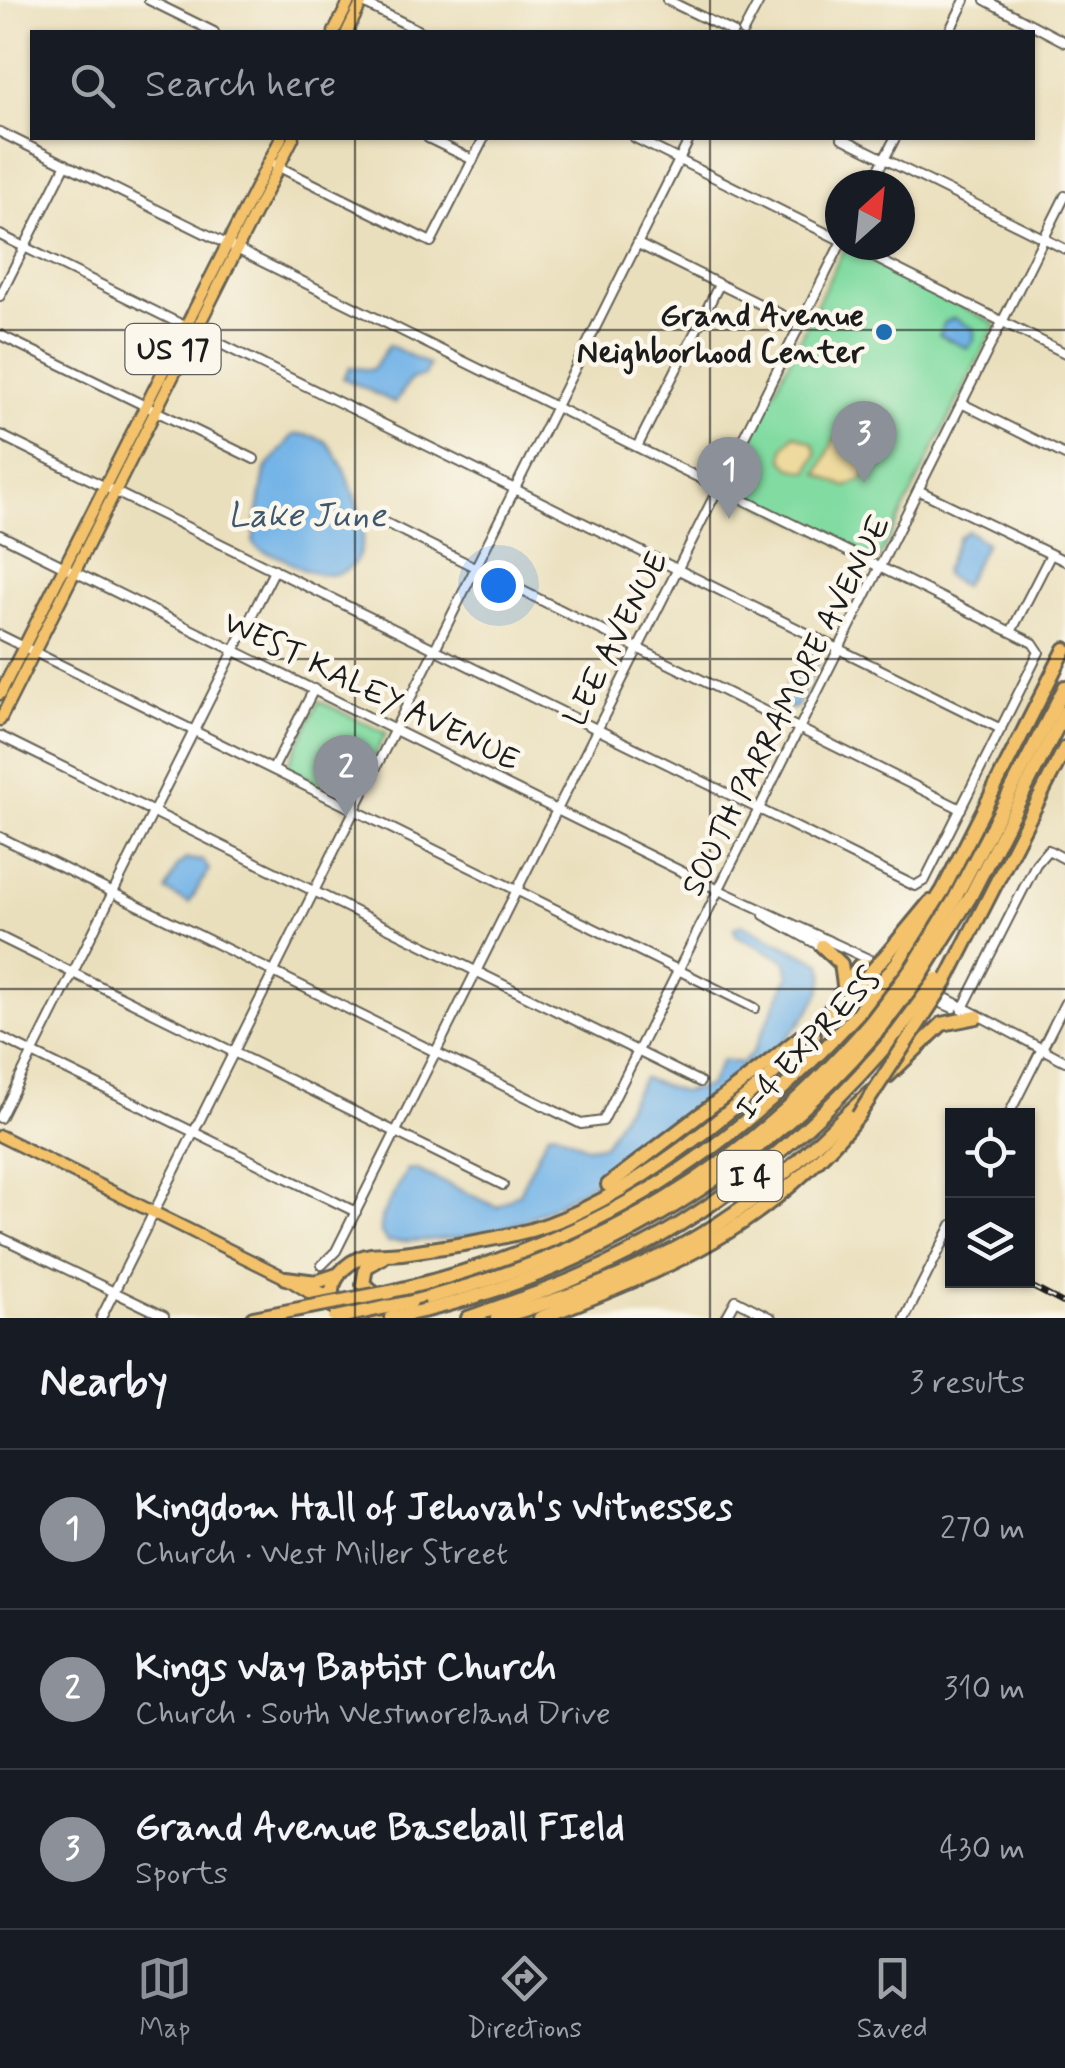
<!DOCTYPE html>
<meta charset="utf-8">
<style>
:root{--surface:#171b24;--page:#20242c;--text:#f1f3f6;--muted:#9ea1a6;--line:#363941;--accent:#8c9099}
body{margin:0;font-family:Mynerve,sans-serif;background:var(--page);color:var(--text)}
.controls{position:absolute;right:30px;bottom:30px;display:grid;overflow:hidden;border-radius:0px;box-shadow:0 2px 8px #0004}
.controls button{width:90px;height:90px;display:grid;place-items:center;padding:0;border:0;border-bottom:2px solid var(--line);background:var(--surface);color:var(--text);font:50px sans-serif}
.compass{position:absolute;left:825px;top:170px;width:90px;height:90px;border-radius:50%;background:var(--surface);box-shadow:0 2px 8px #0004;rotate:27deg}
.you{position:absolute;left:498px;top:585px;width:35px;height:35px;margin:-25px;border:8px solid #fff;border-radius:50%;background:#1a73e8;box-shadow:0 0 0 15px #1a73e833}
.badge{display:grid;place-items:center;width:65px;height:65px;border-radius:50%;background:var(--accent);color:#fff;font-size:32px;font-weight:700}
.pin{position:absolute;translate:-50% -82px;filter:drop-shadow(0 2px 5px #0008)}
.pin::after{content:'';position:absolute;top:52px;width:35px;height:30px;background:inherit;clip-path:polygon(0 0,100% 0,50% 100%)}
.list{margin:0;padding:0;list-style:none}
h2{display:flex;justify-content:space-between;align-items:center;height:130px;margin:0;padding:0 40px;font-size:42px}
h2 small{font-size:32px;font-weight:400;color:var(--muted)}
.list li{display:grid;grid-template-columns:65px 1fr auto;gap:30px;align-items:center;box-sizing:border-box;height:160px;padding:0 40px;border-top:2px solid var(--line)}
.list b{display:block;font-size:38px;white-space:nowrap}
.list p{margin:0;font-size:32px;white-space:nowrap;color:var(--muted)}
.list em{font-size:32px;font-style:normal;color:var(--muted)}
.icon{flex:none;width:55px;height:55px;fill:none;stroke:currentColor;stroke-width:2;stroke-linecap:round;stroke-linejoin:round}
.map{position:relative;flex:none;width:1065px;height:1318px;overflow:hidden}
.search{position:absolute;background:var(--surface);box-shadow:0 2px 8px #0004;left:30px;right:30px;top:30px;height:110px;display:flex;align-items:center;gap:25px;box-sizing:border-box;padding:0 35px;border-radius:0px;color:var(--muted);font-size:38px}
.sheet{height:610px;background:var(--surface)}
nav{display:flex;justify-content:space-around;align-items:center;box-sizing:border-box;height:140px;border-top:2px solid var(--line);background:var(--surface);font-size:28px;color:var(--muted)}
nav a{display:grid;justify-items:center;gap:5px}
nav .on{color:var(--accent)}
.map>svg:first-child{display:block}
</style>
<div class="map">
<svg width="1065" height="1318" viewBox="0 0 1065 1318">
<rect width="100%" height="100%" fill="#fbf7ec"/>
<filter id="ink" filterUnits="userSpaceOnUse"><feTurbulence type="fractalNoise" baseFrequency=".01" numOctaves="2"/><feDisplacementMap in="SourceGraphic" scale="20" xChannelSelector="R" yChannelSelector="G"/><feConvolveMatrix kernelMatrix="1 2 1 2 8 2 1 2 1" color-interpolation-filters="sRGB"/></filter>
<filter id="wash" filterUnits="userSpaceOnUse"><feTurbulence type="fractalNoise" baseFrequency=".0048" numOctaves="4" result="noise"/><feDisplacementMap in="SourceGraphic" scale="40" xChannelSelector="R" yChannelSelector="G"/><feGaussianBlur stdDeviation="2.25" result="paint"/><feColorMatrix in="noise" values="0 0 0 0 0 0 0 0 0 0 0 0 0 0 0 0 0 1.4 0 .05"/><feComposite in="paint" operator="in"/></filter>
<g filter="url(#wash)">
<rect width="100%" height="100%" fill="#eadfbc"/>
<g fill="#82dca2" stroke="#4f7c5f" stroke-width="2.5">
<path d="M844,249H850L996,324L878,561L726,488Z"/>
<path d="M319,701L386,733L353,800L287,767Z"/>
</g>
<g fill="#eeda9e" stroke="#857b5d" stroke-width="2.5">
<path d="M794,434L813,443L817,453L808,472L790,467L783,459L784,447Z"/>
<path d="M840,438L873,455L864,479L846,487L818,474L834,440Z"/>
</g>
<g fill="#72b3e7" stroke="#476882" stroke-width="2.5">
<path d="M954,318L974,329V340L967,348L939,335L944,323Z"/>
<path d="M389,345L429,365L424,376L411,379L395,403L343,378L350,367L372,370Z"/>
<path d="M293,435C303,434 314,435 323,440C341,451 365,517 363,539C358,585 314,580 286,560C274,552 261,555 253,542L265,470Z"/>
<path d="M968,531L986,543L963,586L944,575V571L959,537Z"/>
<path d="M806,651L815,654L818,663L797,707L791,709L779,698Z"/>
<path d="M186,859L203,861L209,870L189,903L166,891L177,866Z"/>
<path d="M741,924L821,963C854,1028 577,1198 523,1221C482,1238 431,1241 388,1242L381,1234V1218L407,1170L415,1169L497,1207L519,1193L548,1133L555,1131L586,1147L604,1145L643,1078L681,1092L709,1086L722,1060L742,1063L753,1052L789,976L786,961L736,935L734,928Z"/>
</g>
</g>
<g filter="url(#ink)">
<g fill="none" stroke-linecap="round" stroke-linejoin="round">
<g stroke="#646054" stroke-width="12">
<g id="minor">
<path d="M149,0L214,32"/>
<path d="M357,0L422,32"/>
<path d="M667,0L733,32"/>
<path d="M985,0L1065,42"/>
<path d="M743,32L760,0"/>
<path d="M949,32L965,0"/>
<path d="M0,132L1033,643L1039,652L925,880L915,886L0,435"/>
<path d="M428,138L473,160"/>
<path d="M635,138L840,240"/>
<path d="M842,138L1065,249"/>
<path d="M275,165L431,242L484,138"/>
<path d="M871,185L895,138"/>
<path d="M0,235L1001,729"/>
<path d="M638,244L800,324"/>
<path d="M849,245L1065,353"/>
<path d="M0,296L66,164"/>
<path d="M0,335L254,459"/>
<path d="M963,404L1065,455"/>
<path d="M637,447L719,285"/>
<path d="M920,491L1065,561"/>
<path d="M384,522L961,809"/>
<path d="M0,535L721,891L877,963"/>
<path d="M1011,632L1050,556"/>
<path d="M0,635L755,1008"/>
<path d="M0,736L700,1082"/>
<path d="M273,769L314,689"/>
<path d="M0,837L581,1124L603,1121L1065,196"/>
<path d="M764,915L822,947"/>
<path d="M0,937L503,1185"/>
<path d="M883,978L953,1008"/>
<path d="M938,994L1065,1061"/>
<path d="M962,1010L1036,864L1048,850L1065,859"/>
<path d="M0,1037L356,1212"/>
<path d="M1008,1116L1065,1003"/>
<path d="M0,1118L275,569"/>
<path d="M0,1237L164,1316"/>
<path d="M322,1265L336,1251L840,245"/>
<path d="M101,1318L690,138"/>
<path d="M726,1318L736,1300L771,1318"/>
<path d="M905,1318L952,1225"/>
</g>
</g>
<g stroke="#646054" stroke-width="15">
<g id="major">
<path d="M334,32L350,0"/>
<path d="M347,32L363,0"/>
<path d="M0,694L281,138"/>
<path d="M0,720L293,138"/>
<path d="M0,1136L286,1278L331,1306"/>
<path d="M310,1287L378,1318"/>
</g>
</g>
<g stroke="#646054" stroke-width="18">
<g id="highway">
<path d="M822,946L841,964L844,985"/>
<path d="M887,954L930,902"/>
<path d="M899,960L943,890L1065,649"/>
<path d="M913,967L953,902L1065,687"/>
<path d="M923,972L970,897L1065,712"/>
<path d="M945,983L1065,748"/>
<path d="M829,1012L859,966L873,965L901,974"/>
<path d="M888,1076L942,1024L977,1017"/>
<path d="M608,1185L769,1062"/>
<path d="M286,1278L316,1282L337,1275"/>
<path d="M390,1292C587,1245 720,1164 856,1015"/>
<path d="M381,1297L363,1284L366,1267L383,1257"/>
<path d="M411,1302C601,1255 744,1170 872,1021"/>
<path d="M335,1308C325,1289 339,1268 358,1259C372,1252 387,1255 402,1253C446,1247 489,1241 531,1230C630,1201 741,1106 814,1035"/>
<path d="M427,1310C606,1265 763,1167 882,1026"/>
<path d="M253,1318L310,1307"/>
<path d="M468,1318C504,1305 541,1293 576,1278C702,1225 808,1138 896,1034"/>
<path d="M497,1318C581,1294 661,1264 733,1214C784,1179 825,1133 870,1093"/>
<path d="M540,1318C673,1267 765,1229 858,1116"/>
</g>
</g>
<use href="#minor" stroke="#fff" stroke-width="8"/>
<use href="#major" stroke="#f3c26a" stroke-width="10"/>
<use href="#highway" stroke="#f3c26a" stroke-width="12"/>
<g stroke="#1c1c1c" stroke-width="6">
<g id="rail">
<path d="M951,1247H952"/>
<path d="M1019,1280L1065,1304"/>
</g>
</g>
<use href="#rail" stroke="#fbf7ec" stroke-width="2.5" stroke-dasharray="8" stroke-linecap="butt"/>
<g stroke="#646054" stroke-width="18" stroke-linecap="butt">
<g id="highway-bridge">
<path d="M856,1015L899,960"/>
<path d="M872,1021L913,967"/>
<path d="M882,1026L923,972"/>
<path d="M896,1034L937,979"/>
<path d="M769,1062L845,1001L887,954"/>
<path d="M858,1116L945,983"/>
<path d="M310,1307L390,1292"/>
<path d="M335,1318L411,1302"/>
<path d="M391,1318L427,1310"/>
</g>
</g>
<use href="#highway-bridge" stroke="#f3c26a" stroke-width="12"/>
</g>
</g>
<path fill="none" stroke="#1c1c1c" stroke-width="2.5" stroke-opacity="0.55" d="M355,0V32M710,0V32M355,138V1318M710,138V1318M0,330H1065M0,659H1065M0,989H1065"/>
<circle fill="#1f6fb2" stroke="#fbf7ec" stroke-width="4" cx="884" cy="332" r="10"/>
<g text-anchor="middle" stroke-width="9" stroke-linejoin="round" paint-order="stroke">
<g fill="#fbf7ec" stroke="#5f5e5a" stroke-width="2.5">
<rect x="125.5" y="324" width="95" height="50" rx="8"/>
<rect x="717.5" y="1151" width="65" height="50" rx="8"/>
</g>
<g font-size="30" font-weight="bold" fill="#1c1c1c">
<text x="173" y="359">US 17</text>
<text x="750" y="1186">I 4</text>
</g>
<g font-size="32" font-weight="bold" fill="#1c1c1c" stroke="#fbf7ec" text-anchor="end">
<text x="864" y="325">Grand Avenue<tspan x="864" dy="37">Neighborhood Center</tspan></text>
</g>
<g font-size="32" fill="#1c1c1c" stroke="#fbf7ec">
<text transform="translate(615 638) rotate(-63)" y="11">LEE AVENUE</text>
<text transform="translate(372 690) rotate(26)" y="11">WEST KALEY AVENUE</text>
<text transform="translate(785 705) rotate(-63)" y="11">SOUTH PARRAMORE AVENUE</text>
<text transform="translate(807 1043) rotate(-47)" y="11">I-4 EXPRESS</text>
</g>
<g font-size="35" font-style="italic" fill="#3e586d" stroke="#fbf7ec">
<text x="307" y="526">Lake June</text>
</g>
</g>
</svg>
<div class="controls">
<button><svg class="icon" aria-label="locate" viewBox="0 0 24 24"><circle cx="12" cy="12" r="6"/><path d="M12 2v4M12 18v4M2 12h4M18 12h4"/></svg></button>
<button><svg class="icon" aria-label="layers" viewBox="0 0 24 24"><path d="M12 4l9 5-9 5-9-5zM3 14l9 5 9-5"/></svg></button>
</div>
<svg class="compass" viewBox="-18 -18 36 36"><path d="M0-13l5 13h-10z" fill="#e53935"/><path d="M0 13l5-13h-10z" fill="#9ea1a6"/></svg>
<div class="you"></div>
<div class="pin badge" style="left:729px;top:519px">1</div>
<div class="pin badge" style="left:346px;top:817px">2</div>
<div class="pin badge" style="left:864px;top:483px">3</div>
<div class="search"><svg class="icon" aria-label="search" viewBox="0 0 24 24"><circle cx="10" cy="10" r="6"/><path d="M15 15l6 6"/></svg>Search here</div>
</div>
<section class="sheet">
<h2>Nearby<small>3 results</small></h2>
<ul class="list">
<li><span class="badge">1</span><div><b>Kingdom Hall of Jehovah's Witnesses</b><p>Church · West Miller Street</p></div><em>270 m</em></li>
<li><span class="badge">2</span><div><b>Kings Way Baptist Church</b><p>Church · South Westmoreland Drive</p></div><em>310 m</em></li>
<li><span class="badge">3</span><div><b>Grand Avenue Baseball FIeld</b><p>Sports</p></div><em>430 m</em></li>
</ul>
</section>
<nav>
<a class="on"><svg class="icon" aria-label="map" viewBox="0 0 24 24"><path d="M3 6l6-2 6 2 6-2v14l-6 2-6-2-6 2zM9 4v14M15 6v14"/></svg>Map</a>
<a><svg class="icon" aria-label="directions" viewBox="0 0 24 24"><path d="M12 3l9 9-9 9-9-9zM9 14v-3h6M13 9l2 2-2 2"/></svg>Directions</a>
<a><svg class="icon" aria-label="saved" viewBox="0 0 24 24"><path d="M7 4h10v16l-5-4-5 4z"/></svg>Saved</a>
</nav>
